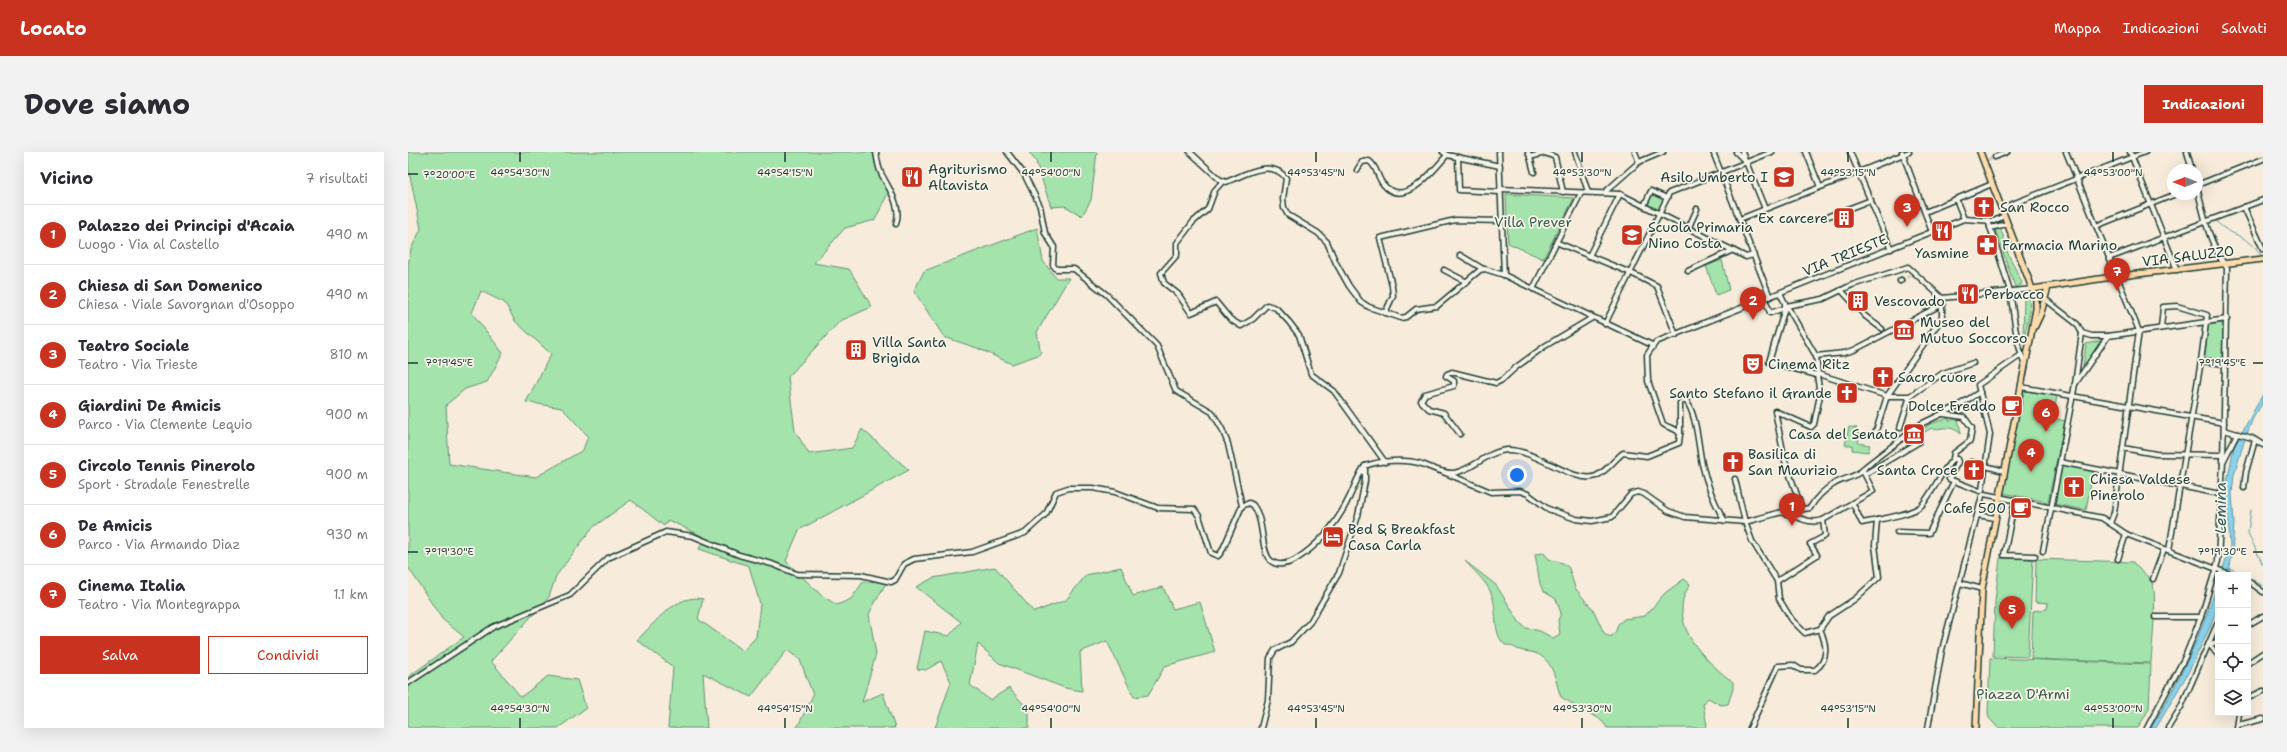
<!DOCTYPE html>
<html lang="it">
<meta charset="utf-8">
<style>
:root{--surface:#fff;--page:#f2f2f3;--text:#2b2b33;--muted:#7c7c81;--line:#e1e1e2;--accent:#c8321e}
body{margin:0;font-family:"Shantell Sans",sans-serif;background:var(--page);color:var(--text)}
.controls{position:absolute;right:12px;bottom:12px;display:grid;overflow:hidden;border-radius:0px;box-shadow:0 4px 16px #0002}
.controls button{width:36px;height:36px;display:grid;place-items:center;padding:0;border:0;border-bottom:1px solid var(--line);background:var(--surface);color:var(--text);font:20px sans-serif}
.compass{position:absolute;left:1759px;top:12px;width:36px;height:36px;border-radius:50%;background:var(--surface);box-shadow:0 4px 16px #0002;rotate:270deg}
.you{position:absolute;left:1109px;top:323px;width:14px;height:14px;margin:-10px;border:3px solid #fff;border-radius:50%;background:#1a73e8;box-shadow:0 0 0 6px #1a73e833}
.badge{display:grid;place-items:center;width:26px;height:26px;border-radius:50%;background:var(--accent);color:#fff;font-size:13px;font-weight:700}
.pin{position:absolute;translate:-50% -33px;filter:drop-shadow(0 1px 2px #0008)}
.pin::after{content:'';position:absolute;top:21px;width:14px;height:12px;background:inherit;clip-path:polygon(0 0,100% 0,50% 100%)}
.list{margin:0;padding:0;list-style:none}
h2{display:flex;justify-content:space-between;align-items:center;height:52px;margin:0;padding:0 16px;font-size:17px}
h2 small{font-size:13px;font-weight:400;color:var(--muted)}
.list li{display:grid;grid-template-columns:26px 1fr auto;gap:12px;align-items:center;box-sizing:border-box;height:60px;padding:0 16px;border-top:1px solid var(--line)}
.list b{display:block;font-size:15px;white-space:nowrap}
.list p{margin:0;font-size:13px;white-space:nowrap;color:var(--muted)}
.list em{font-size:13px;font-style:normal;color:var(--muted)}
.actions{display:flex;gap:8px;padding:12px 16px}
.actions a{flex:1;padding:9px 0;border:1px solid var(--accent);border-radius:0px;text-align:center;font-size:14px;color:var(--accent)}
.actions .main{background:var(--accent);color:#fff}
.icon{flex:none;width:22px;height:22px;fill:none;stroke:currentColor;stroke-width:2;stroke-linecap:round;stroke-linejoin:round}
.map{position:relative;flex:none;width:1855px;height:576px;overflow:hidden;border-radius:0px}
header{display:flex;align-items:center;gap:24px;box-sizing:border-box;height:56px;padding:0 20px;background:var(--accent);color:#fff}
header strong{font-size:19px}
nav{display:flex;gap:22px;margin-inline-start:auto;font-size:14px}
.intro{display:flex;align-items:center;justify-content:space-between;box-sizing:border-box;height:96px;padding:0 24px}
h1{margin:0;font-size:28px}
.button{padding:10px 18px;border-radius:0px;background:var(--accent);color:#fff;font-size:14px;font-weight:700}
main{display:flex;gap:24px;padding:0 24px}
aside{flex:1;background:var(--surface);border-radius:0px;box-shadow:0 4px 16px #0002}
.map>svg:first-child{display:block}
</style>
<header>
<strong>Locato</strong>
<nav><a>Mappa</a><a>Indicazioni</a><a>Salvati</a></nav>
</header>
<div class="intro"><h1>Dove siamo</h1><a class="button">Indicazioni</a></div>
<main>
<aside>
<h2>Vicino<small>7 risultati</small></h2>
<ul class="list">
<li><span class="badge">1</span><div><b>Palazzo dei Principi d'Acaia</b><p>Luogo · Via al Castello</p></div><em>490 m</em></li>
<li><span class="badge">2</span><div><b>Chiesa di San Domenico</b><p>Chiesa · Viale Savorgnan d'Osoppo</p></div><em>490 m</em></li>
<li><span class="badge">3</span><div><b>Teatro Sociale</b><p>Teatro · Via Trieste</p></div><em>810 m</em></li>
<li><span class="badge">4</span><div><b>Giardini De Amicis</b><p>Parco · Via Clemente Lequio</p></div><em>900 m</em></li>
<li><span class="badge">5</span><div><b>Circolo Tennis Pinerolo</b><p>Sport · Stradale Fenestrelle</p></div><em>900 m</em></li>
<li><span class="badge">6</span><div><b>De Amicis</b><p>Parco · Via Armando Diaz</p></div><em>930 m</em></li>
<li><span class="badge">7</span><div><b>Cinema Italia</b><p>Teatro · Via Montegrappa</p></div><em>1.1 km</em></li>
</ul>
<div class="actions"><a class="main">Salva</a><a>Condividi</a></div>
</aside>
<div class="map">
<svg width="1855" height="576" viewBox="0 0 1855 576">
<rect width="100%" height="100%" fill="#f7ecdb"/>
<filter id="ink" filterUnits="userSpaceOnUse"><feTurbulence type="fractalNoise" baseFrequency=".025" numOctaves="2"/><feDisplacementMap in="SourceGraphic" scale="8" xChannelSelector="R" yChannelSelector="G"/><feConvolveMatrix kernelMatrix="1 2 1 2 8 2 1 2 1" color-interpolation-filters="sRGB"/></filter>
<g filter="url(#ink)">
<g fill="#a4e3ac" stroke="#629070" fill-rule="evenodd">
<path d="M0,0H464L482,37L467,68L437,76L406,111L441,117L464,155L432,169L380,225L387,279L401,302L444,296L454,277L501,318L391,378L378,409L413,443L429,453L443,447L455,430L479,429L461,462L468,502L454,550L475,541L487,576H389L405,543L392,508L379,498L343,545L295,521L299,576H260L265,515L229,488C247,471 268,441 295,447L290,467L335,499L348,485L352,452L341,414L291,397L296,385L260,368L256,374L223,348L184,376L148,424L141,445L83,509L113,545L140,524L169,528L178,556L150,576H0V525L56,485L34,467L0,415V113L3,97L13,77L1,19ZM73,139L97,151L107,169L143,202L118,250L154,256L180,284L175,298L128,325L41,312L38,253L57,237L79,230L95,201L64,161Z"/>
<path d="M621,0H689L683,48L674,64L657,54L643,55L628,10Z"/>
<path d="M1245,40L1257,46L1251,59L1239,54Z"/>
<path d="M1098,42L1166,46L1135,107L1100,91Z"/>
<path d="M629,76L635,109L648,126H661L629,180L633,202L604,212L569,196L536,185L506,139L516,119Z"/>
<path d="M1587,77L1593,78L1598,92V97L1614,131L1613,133L1607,135Z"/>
<path d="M1314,108L1321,138L1308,143L1298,114Z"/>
<path d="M1616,144L1621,145L1622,160L1615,190Z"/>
<path d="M1815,171L1814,207L1795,205L1799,173Z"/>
<path d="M1692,189V191L1675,216L1678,192Z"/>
<path d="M1618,239L1649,244L1645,266L1657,269L1640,350L1595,341L1615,241Z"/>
<path d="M1541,266V269L1550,266L1553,282C1545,274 1535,275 1526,278L1524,276L1513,282L1512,279L1522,272Z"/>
<path d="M1441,275L1449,276L1447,280L1452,282L1450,291L1462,293L1460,300L1444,298V293H1437Z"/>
<path d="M1654,312L1685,319L1678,358L1646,352Z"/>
<path d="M1136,401L1141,407L1155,411L1161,416L1167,436L1186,459L1196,481L1203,485L1208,479L1210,472L1216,467L1237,464L1257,441L1276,427L1282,432C1280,437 1276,442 1275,447C1268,482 1300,511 1325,530V537L1320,552L1313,553L1300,546L1295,552L1299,574L1297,576H1199C1193,565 1182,561 1170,559L1166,553L1153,545C1146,527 1147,509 1127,501C1122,499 1116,500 1112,498C1106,496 1104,493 1097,493C1083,480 1091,459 1083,441C1078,429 1066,419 1057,409L1088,433L1112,471L1118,476L1132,479L1145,486L1152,482L1150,468L1153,461L1148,447L1135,439L1132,432L1127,402Z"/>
<path d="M1592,406L1625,407L1620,505L1585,504L1587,450Z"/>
<path d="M1628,407L1725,410C1730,418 1741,422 1745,433C1749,445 1744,495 1743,511L1623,507L1625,459L1639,457L1640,451L1627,450Z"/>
<path d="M587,415L626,460L658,448L678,423L713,415L725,444L755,435L765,457L792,450L807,500L757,514L740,543L726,545L699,489L672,500L674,539L657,536L591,511L570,492L562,533L582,548L601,536L621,558V576H527L543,530L533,509L518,518L509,517L517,479L541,484L553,470L508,435L525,426Z"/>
<path d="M1582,506L1743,512L1741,557L1730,576H1590L1581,566L1580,561Z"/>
</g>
<g fill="#8ad2eb" stroke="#5f96a2">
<path d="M1855,242L1854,252L1845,266L1836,290L1826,323L1824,341L1826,371L1824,404L1820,423H1813L1822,394L1818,335L1826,295Z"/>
<path d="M1810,430V454L1802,475L1780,521L1748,576H1743C1771,531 1794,481 1810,430Z"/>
</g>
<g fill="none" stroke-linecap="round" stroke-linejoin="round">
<g stroke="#5f96a2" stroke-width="1">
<path d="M1808,69C1822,85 1839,81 1853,103"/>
<path d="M1843,357L1840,381L1855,413"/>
<path d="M1821,416L1837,423"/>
<path d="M1840,425L1855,434"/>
</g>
<g stroke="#ccc9ba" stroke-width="4" stroke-dasharray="4 2" stroke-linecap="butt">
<path d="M1580,8L1587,5"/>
<path d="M1493,128L1505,122"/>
</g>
<g stroke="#1f3d34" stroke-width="7">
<g id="minor">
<path d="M468,0C469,7 470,15 473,21C481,37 494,54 488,72"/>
<path d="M599,0L616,22L632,54L637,81L646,95L645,113L648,117H666L699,143L749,194L768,239L804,260L814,277L820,292L834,354"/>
<path d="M782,0L811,27L818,30C837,23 862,6 878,26L875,47L876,56L880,63L910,81L919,90L928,111L941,134L953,150L961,155L993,166L998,165L1008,157L1029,154L1072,118L1077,117L1096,123L1244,193"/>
<path d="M1035,0L1039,3L1092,14"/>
<path d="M1091,0L1096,123"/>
<path d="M1120,0L1122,5L1137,1L1147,5L1155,40"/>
<path d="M1167,0L1180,40"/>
<path d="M1227,0L1231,10"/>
<path d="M1305,0L1362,145"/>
<path d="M1328,0L1338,10"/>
<path d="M1334,0L1357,57"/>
<path d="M1398,0L1412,35"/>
<path d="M1442,0L1483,97"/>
<path d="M1494,0L1524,80"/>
<path d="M1658,0L1731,179L1706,361L1702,371"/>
<path d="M1722,0L1769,118"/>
<path d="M1779,0L1784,18"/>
<path d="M1050,5L1051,38L1092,40"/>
<path d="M1122,5L1126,20"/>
<path d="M1587,5L1599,0"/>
<path d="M949,18L954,10L961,9C969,14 969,25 975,32C996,58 1026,18 1039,3"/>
<path d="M815,29L807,38L800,57L785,70L769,91V103L753,121L756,131L770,142L783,161L808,150L822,167L833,174L845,167L859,153L868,156L881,170L891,183L903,222L926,239L977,310"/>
<path d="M1789,33L1855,7"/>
<path d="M1092,37L1212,42L1338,105L1345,103"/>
<path d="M1197,40L1231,10L1255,0"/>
<path d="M1259,46L1261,41L1364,0"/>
<path d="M1548,47L1556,67"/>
<path d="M1836,55L1855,97"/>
<path d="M1594,56L1737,0"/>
<path d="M1517,60L1584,32"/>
<path d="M1421,64L1463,48"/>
<path d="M1332,67L1501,0"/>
<path d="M1580,68L1602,139L1609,187L1617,215"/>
<path d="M1688,74L1768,42"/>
<path d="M1582,76L1599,72"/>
<path d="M1280,77L1289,57"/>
<path d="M1150,91L1223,121L1249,134L1268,183"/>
<path d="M1052,103L1075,117"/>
<path d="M1181,104L1212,42"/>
<path d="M1701,106L1855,48"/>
<path d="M1036,118L1059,130"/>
<path d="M1280,119L1325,98"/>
<path d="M1492,129L1493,128"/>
<path d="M1125,137L1173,41"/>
<path d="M1433,138L1457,164L1474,177"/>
<path d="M1534,146L1625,137"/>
<path d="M1357,147L1362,161L1377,156V151L1372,141"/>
<path d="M1637,147L1669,172L1674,181"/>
<path d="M1378,154L1415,147L1444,133L1500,115L1534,146"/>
<path d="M977,161L985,144L984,134L972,86L1047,68L1093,69"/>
<path d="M1197,172L1259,46L1243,39L1236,54"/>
<path d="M1753,176L1755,155L1769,154L1799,163L1793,209L1761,398"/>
<path d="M1674,181L1684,184H1700L1819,167"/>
<path d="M1674,181L1667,232L1700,184"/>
<path d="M1408,204L1436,201L1446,198L1535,152"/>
<path d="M1793,209L1817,212"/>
<path d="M1410,222L1479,244H1502"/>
<path d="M1409,223L1361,210L1377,156H1380L1408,204L1410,222"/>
<path d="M1613,235L1816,271"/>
<path d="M1535,262L1556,265L1564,276L1562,289L1546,301L1545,307"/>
<path d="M1492,276L1502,244L1535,221L1565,211"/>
<path d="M1816,278L1844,286L1855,293"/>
<path d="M1052,282L1036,261L1021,257L1013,249L1017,242L1046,234V229L1038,224L1039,222L1044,220L1088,231L1094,228L1107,216L1137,194L1184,166"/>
<path d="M1272,282V251L1277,247C1289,262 1290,293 1294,312C1299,333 1306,351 1317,369"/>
<path d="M1467,282L1479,244L1534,166V146"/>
<path d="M1715,296L1748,302L1815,303"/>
<path d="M1816,308L1829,282"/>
<path d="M1563,310L1596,319"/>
<path d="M1652,310L1812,342"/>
<path d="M957,314C973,308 998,307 1014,312C1024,316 1036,322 1046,321C1065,318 1080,299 1099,298C1128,297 1166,333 1188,324C1199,319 1206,308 1215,301L1239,304L1271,291L1272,282C1268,275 1261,277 1255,272L1240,229L1239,203L1248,190L1556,67L1586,69L1596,64"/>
<path d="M1035,320L1083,340L1112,339L1120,342L1140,357L1168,367L1184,369L1204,365L1223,342L1230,340L1236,342L1260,359L1277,365L1337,370L1344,389L1369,429L1371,447L1384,468L1397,481L1412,477C1419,493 1421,508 1407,518H1393L1385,513L1370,514L1342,576"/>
<path d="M1457,322L1511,290L1502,281"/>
<path d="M1327,327L1337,370L1370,361L1402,356C1407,347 1416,338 1426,332C1436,326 1452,324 1458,314L1513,272L1548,255L1572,240"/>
<path d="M1836,336L1838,320L1847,288"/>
<path d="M1574,338L1582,282L1570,233L1613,203"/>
<path d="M1576,342L1694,366L1718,382L1824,423"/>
<path d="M1607,348L1596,403L1627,404"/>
<path d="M1445,352L1454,371C1467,368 1505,363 1514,353C1526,339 1532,321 1545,307H1549L1550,310L1541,327L1572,339"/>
<path d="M1394,357L1377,309L1367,259L1403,275L1406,272L1412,243L1409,223"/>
<path d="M1376,361C1390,364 1400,373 1415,368L1465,339L1455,319"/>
<path d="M1570,363L1587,366"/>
<path d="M1489,380L1521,381L1546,329"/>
<path d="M1635,399L1667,232"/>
<path d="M1710,407L1718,382"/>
<path d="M1745,427L1756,397"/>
<path d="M1369,429L1409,403L1402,392L1417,384L1415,368"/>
<path d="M1840,429L1855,440"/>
<path d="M1552,431L1574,437"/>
<path d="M1747,465H1793"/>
<path d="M1840,473L1855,464"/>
<path d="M1412,477L1421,464L1447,447L1471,425L1467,393L1469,368"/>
<path d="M1801,492L1810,503"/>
<path d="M1801,492L1810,490"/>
<path d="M1840,511L1855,501"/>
<path d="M0,531L85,475L162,443L200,406L258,380L285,384L331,403L364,412L389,422L453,423L483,430L487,428L496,412L506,407L564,400L617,381L638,362L648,340L660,336H685L707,340L750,356L786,357L791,364L803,401L810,404L814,399L834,354L841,351L845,353C857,369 852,397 862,408C869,415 879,412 887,408C911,393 929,371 941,346C946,336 950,323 957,314"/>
<path d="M1840,546L1855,539"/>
<path d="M1830,573L1855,567"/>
<path d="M853,576L860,548L862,506L867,498L883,490L902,470L931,421L950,364L957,329V314"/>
<path d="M1520,576L1534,498L1574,344"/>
<path d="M1739,576L1777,505L1793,465L1810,409L1815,309L1819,116C1801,92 1796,64 1789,35"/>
<path d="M1760,576L1773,555L1810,470"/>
<path d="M1829,576L1831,561"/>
</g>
</g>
<g stroke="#1f3d34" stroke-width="8">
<g id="major">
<path d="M1625,137L1704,125L1855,107"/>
<path d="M1627,174L1633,161L1640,135"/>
<path d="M1568,576L1574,437L1628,157V148L1622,131L1572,0"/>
</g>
</g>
<use href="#minor" stroke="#f7f3e8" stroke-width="4"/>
<use href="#major" stroke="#fedbac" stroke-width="5"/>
</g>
</g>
<path fill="none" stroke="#1f3d34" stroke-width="1.5" d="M112,0V10M377,0V10M643,0V10M908,0V10M1174,0V10M1440,0V10M1705,0V10M0,22H10M0,211H10M1845,211H1855M0,400H10M1845,400H1855M112,566V576M377,566V576M643,566V576M908,566V576M1174,566V576M1440,566V576M1705,566V576"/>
<defs>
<g id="restaurant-square" transform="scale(1.15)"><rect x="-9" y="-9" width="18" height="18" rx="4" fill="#c8321e" stroke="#f7f3e8"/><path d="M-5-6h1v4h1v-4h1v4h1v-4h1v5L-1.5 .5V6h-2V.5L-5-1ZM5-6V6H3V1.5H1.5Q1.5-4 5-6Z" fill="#fff"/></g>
<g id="school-square" transform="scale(1.15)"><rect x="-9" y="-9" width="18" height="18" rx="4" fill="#c8321e" stroke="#f7f3e8"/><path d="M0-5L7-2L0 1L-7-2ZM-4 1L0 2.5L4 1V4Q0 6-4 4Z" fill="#fff"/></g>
<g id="church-square" transform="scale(1.15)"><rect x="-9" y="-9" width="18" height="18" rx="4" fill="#c8321e" stroke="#f7f3e8"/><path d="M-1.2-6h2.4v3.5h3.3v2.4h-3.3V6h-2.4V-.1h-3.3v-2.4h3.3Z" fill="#fff"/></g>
<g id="building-square" transform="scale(1.15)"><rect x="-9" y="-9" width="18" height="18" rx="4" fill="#c8321e" stroke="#f7f3e8"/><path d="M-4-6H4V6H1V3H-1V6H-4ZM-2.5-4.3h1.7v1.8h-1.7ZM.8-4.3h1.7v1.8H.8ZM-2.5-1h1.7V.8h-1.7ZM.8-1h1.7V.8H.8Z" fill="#fff"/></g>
<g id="pharmacy-square" transform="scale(1.15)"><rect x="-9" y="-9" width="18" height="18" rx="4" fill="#c8321e" stroke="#f7f3e8"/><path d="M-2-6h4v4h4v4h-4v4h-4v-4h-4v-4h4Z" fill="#fff"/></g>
<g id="museum-square" transform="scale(1.15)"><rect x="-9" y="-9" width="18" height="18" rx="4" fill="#c8321e" stroke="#f7f3e8"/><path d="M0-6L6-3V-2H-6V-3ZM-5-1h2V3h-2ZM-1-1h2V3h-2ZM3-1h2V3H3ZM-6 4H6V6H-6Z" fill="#fff"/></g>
<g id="theatre-square" transform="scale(1.15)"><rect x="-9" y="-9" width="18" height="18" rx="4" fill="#c8321e" stroke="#f7f3e8"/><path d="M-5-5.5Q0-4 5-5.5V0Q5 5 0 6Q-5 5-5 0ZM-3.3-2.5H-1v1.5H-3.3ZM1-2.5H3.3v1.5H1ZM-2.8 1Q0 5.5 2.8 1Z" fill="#fff"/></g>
<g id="cafe-square" transform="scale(1.15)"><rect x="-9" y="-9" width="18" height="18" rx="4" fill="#c8321e" stroke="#f7f3e8"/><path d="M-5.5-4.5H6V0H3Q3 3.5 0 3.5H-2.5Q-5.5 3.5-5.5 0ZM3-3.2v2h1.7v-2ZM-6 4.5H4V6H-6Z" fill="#fff"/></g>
<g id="hotel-square" transform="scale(1.15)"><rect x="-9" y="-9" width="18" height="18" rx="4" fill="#c8321e" stroke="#f7f3e8"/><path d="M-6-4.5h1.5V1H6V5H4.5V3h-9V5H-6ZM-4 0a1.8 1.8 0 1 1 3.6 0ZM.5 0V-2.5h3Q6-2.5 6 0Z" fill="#fff"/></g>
</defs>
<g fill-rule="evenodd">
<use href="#restaurant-square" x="504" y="25"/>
<use href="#school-square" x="1376" y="25"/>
<use href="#church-square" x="1576" y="55"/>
<use href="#building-square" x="1436" y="66"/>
<use href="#restaurant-square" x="1534" y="79"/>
<use href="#school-square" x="1224" y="83"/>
<use href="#pharmacy-square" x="1579" y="93"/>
<use href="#restaurant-square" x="1560" y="142"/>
<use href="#building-square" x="1450" y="149"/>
<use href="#museum-square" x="1496" y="178"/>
<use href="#building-square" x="448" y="198"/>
<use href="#theatre-square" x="1345" y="212"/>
<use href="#church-square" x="1475" y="225"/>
<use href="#church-square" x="1439" y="241"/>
<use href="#cafe-square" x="1604" y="254"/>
<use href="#museum-square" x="1506" y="282"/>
<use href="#church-square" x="1325" y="310"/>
<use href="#church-square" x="1566" y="318"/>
<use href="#church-square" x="1666" y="335"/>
<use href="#cafe-square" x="1613" y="356"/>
<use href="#hotel-square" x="925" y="385"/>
</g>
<g text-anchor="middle" stroke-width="3.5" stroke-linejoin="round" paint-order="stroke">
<g font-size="14" fill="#1f3d34" stroke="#f7f3e8" text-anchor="start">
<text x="520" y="22">Agriturismo<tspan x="520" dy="16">Altavista</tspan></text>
<text x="1360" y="30" text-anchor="end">Asilo Umberto I</text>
<text x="1592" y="60">San Rocco</text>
<text x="1420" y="71" text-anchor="end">Ex carcere</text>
<text x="1240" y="80">Scuola Primaria<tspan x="1240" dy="16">Nino Costa</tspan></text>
<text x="1594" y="98">Farmacia Marino</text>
<text x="1534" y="106" text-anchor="middle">Yasmine</text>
<text x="1576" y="147">Perbacco</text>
<text x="1466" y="154">Vescovado</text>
<text x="1512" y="175">Museo del<tspan x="1512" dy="16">Mutuo Soccorso</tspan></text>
<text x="464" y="195">Villa Santa<tspan x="464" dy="16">Brigida</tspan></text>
<text x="1360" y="217">Cinema Ritz</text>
<text x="1490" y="230">Sacro cuore</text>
<text x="1424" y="246" text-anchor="end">Santo Stefano il Grande</text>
<text x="1588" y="259" text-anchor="end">Dolce Freddo</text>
<text x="1490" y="287" text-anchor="end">Casa del Senato</text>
<text x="1340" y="307">Basilica di<tspan x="1340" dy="16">San Maurizio</tspan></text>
<text x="1550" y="323" text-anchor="end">Santa Croce</text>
<text x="1682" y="332">Chiesa Valdese<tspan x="1682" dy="16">Pinerolo</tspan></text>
<text x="1598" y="361" text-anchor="end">Cafe 500</text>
<text x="940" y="382">Bed &amp; Breakfast<tspan x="940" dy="16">Casa Carla</tspan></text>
</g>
<g font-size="14" fill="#3a5e4c" stroke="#f7f3e8">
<text x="1125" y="75">Villa Prever</text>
<text x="1615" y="547">Piazza D'Armi</text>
</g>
<g font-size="14" fill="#1f3d34" stroke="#f7f3e8">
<text transform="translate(1437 103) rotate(-22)" y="5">VIA TRIESTE</text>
<text transform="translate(1780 104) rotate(-7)" y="5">VIA SALUZZO</text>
</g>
<g font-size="15" font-style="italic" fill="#345b59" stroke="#f7f3e8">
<text transform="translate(1813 356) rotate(-90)" y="5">Lemina</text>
</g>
</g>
<g font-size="10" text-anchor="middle" fill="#1f3d34" stroke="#f7f3e8" stroke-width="3.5" stroke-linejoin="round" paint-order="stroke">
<text x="112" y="24">44°54'30"N</text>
<text x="377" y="24">44°54'15"N</text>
<text x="643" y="24">44°54'00"N</text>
<text x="908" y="24">44°53'45"N</text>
<text x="1174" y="24">44°53'30"N</text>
<text x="1440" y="24">44°53'15"N</text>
<text x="1705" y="24">44°53'00"N</text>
<text x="41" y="26">7°20'00"E</text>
<text x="1814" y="214">7°19'45"E</text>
<text x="41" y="214">7°19'45"E</text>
<text x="1814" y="403">7°19'30"E</text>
<text x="41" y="403">7°19'30"E</text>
<text x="112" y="560">44°54'30"N</text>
<text x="377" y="560">44°54'15"N</text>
<text x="643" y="560">44°54'00"N</text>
<text x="908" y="560">44°53'45"N</text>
<text x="1174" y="560">44°53'30"N</text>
<text x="1440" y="560">44°53'15"N</text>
<text x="1705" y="560">44°53'00"N</text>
</g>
</svg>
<div class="controls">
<button>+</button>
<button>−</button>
<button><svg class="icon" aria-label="locate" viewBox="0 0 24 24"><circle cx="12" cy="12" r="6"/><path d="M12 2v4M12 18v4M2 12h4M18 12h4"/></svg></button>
<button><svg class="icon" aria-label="layers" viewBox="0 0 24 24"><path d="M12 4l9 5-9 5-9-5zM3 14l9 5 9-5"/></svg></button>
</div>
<svg class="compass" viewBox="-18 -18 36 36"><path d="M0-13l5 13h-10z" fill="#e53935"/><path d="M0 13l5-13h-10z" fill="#7c7c81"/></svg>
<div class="you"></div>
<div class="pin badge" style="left:1384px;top:374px">1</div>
<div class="pin badge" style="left:1345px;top:168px">2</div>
<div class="pin badge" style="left:1499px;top:75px">3</div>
<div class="pin badge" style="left:1623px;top:320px">4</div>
<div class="pin badge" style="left:1604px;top:477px">5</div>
<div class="pin badge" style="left:1638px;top:280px">6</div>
<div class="pin badge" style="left:1709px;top:139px">7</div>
</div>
</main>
